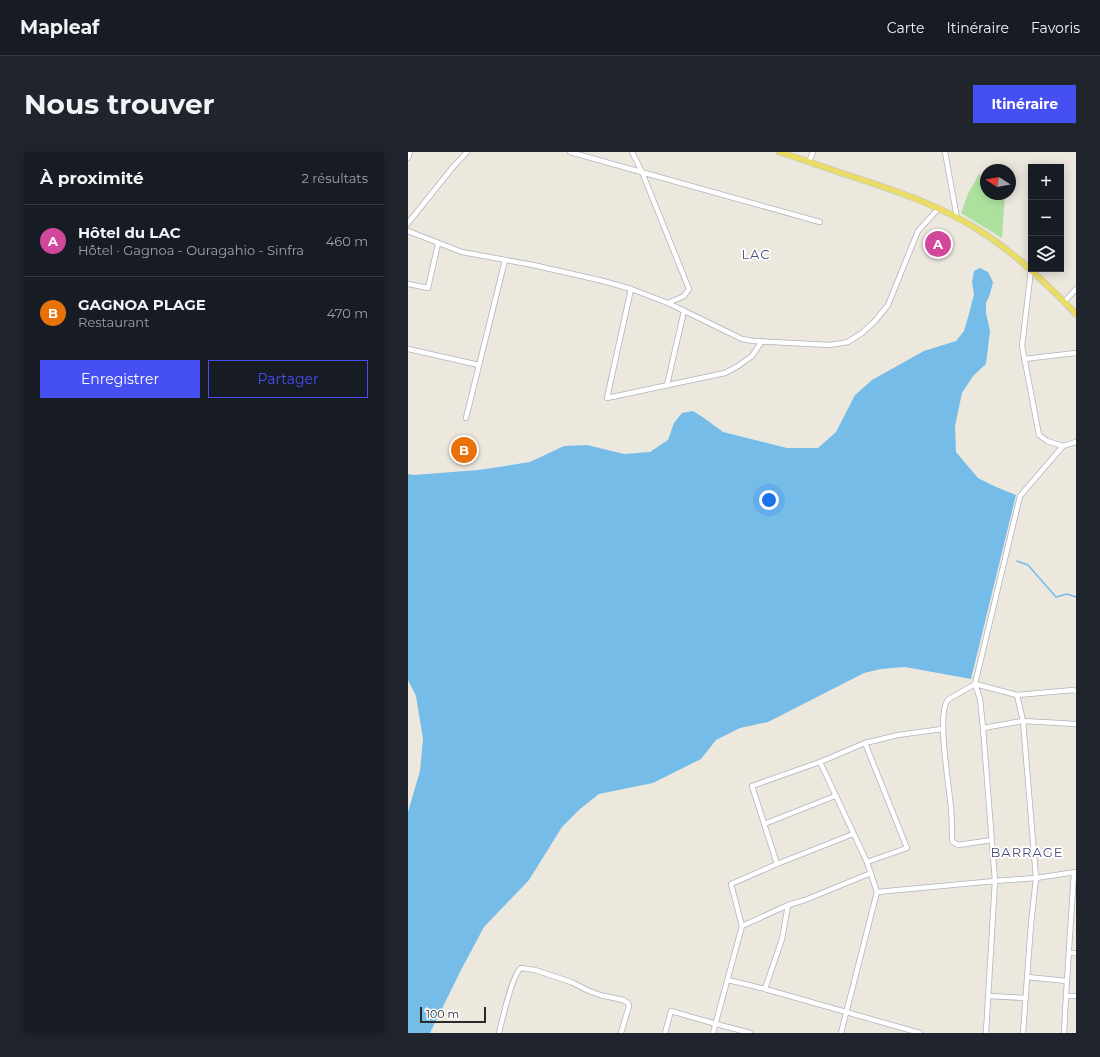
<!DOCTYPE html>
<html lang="fr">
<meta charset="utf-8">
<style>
:root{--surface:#171b24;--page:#20242c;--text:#f1f3f6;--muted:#9ea1a6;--line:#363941;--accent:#464ff2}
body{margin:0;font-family:Montserrat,sans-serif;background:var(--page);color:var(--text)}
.controls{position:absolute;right:12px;top:12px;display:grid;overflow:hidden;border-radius:0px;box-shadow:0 2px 10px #0003}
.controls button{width:36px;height:36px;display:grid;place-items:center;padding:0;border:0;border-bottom:1px solid var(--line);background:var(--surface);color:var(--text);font:20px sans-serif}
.compass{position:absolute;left:572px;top:12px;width:36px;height:36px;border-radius:50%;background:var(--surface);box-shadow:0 2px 10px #0003;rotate:281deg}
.scale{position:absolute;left:12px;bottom:10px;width:66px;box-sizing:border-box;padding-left:4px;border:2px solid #2b2b2b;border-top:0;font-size:11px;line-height:14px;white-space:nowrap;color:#2b2b2b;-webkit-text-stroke:3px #fff;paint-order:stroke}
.you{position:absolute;left:361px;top:348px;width:14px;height:14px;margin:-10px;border:3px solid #fff;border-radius:50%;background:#1a73e8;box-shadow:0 0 0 6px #1a73e833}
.badge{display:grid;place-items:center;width:26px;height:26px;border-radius:50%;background:var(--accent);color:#fff;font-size:13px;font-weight:700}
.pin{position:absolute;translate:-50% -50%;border:2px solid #fff;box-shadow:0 1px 4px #0006}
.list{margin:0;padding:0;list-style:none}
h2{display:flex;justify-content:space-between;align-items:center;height:52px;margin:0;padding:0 16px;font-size:17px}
h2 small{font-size:13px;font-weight:400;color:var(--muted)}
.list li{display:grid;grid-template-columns:26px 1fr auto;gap:12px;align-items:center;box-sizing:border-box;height:72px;padding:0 16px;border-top:1px solid var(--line)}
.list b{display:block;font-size:15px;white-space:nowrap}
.list p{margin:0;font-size:13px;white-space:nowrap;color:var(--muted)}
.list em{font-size:13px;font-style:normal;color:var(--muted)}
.actions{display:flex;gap:8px;padding:12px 16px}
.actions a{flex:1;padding:9px 0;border:1px solid var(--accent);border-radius:0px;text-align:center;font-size:14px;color:var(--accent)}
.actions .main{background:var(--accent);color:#fff}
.icon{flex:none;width:22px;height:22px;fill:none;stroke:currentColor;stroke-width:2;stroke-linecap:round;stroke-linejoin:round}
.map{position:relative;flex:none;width:668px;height:881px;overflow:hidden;border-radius:0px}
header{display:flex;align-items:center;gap:24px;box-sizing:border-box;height:56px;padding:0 20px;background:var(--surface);border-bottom:1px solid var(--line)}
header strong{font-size:19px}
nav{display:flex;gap:22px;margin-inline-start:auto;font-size:14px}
.intro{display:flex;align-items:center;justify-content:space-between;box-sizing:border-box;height:96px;padding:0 24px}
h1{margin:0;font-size:28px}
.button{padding:10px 18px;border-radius:0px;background:var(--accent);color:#fff;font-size:14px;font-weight:700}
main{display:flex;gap:24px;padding:0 24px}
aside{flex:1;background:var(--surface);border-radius:0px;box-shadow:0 2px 10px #0003}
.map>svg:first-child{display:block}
</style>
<header>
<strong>Mapleaf</strong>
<nav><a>Carte</a><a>Itinéraire</a><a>Favoris</a></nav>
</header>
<div class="intro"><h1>Nous trouver</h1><a class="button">Itinéraire</a></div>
<main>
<aside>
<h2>À proximité<small>2 résultats</small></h2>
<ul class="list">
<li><span class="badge" style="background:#d1479c">A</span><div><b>Hôtel du LAC</b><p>Hôtel · Gagnoa - Ouragahio - Sinfra</p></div><em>460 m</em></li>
<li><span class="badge" style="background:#e8710a">B</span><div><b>GAGNOA PLAGE</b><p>Restaurant</p></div><em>470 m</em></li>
</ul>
<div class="actions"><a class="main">Enregistrer</a><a>Partager</a></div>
</aside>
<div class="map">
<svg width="668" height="881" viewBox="0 0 668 881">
<rect width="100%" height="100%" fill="#ece8de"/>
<path fill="#abe09d" d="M571,22L578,28V42H595L597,43L594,86L553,61L560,42Z"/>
<path fill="#76bce9" d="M572,116L580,120L585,130L582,142L578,151V161L582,179L578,212L565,224L554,241L547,274L548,300L570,326L588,335L608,343L563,527L497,515L473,517L456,521L360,570L332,576L308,588L293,607L245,631L191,642L172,657L154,675L121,728L76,775L53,818L22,881H0V660L12,619L15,587L8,544L0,528V322L5,323L71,318L122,310L156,294L179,293L216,302L242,300L260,288L266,271L274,261L285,259L296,266L315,280L379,296H410L428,280L447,243L464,228L516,199L548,189L556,179L561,162L566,142L564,130L566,119Z"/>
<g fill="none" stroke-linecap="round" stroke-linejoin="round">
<path stroke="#76bce9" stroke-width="1.5" d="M609,409L620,413L648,445L659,442L668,445"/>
<g stroke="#b1b2be" stroke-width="6">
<g id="minor">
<path d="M162,0L412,70"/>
<path d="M224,0L234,20L281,137L276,144L260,151"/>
<path d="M537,0L549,66"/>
<path d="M0,6L2,0"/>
<path d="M401,10L405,0"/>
<path d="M0,71L45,15L59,0"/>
<path d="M0,79L54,100L125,113L195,129L223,137L260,151L334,187L345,189L422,193L440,190L454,181L467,169L480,153L510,79L530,57"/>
<path d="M623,118L614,194L631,283L639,289L655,294L668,290"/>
<path d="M0,132L20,136L30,92"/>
<path d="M223,137L199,246L317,221L330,214L344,204L354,189"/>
<path d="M656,150L668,137"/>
<path d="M0,197L71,213"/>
<path d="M616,207L668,201"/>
<path d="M259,233L276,159"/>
<path d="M58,266L97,108"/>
<path d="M609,543L665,538L668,539"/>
<path d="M575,576L615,569L668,572"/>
<path d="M457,591L490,583L534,577"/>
<path d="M412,610L459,710L469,740L433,881"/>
<path d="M356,672L427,644"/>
<path d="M369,712L344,634L412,610L457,591L499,696L459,710"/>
<path d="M469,740L587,729L628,726L668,720"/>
<path d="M334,774L380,753L397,748L463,721"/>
<path d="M661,801H668"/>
<path d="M619,825L659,829"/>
<path d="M320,828L357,837L512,881"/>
<path d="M357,837L374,787L380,753"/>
<path d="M580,844L617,846"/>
<path d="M658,844H668"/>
<path d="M91,881C94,869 104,822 113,816L127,818L163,830L181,839L192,843L215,848L220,851L221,854L213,881"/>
<path d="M257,881L263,859L308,872L342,881"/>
<path d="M305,881L334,774L323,732L369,712L445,682"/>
<path d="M578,881L587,729L575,576L572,547L567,532L541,547C527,558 542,637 543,657C544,667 544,678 544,688L545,690L550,693L584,688"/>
<path d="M615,881L623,772L628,726L615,569L609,543L567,532L612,344L655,294"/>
<path d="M656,881L658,844L666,720"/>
</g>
</g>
<g stroke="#c8c8c8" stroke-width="7">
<path id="major" d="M371,0C399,9 427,19 455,28C494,41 534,55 569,77C606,100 638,131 668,162"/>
</g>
<use href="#minor" stroke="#fff" stroke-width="4.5"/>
<use href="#major" stroke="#eadd65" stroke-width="5.5"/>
</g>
<g text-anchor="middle" stroke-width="3.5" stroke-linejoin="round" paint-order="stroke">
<g font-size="13" letter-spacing="1" fill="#4d4f7a" stroke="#fff">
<text x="348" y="107">LAC</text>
<text x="619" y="705">BARRAGE</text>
</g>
</g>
</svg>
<div class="controls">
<button>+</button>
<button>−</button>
<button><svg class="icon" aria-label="layers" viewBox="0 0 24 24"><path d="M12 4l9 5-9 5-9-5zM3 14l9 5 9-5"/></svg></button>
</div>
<svg class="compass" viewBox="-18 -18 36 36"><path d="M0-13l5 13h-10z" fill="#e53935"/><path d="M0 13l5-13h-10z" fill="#9ea1a6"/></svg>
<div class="scale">100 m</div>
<div class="you"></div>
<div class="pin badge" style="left:530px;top:92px;background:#d1479c">A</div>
<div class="pin badge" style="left:56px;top:298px;background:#e8710a">B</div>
</div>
</main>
